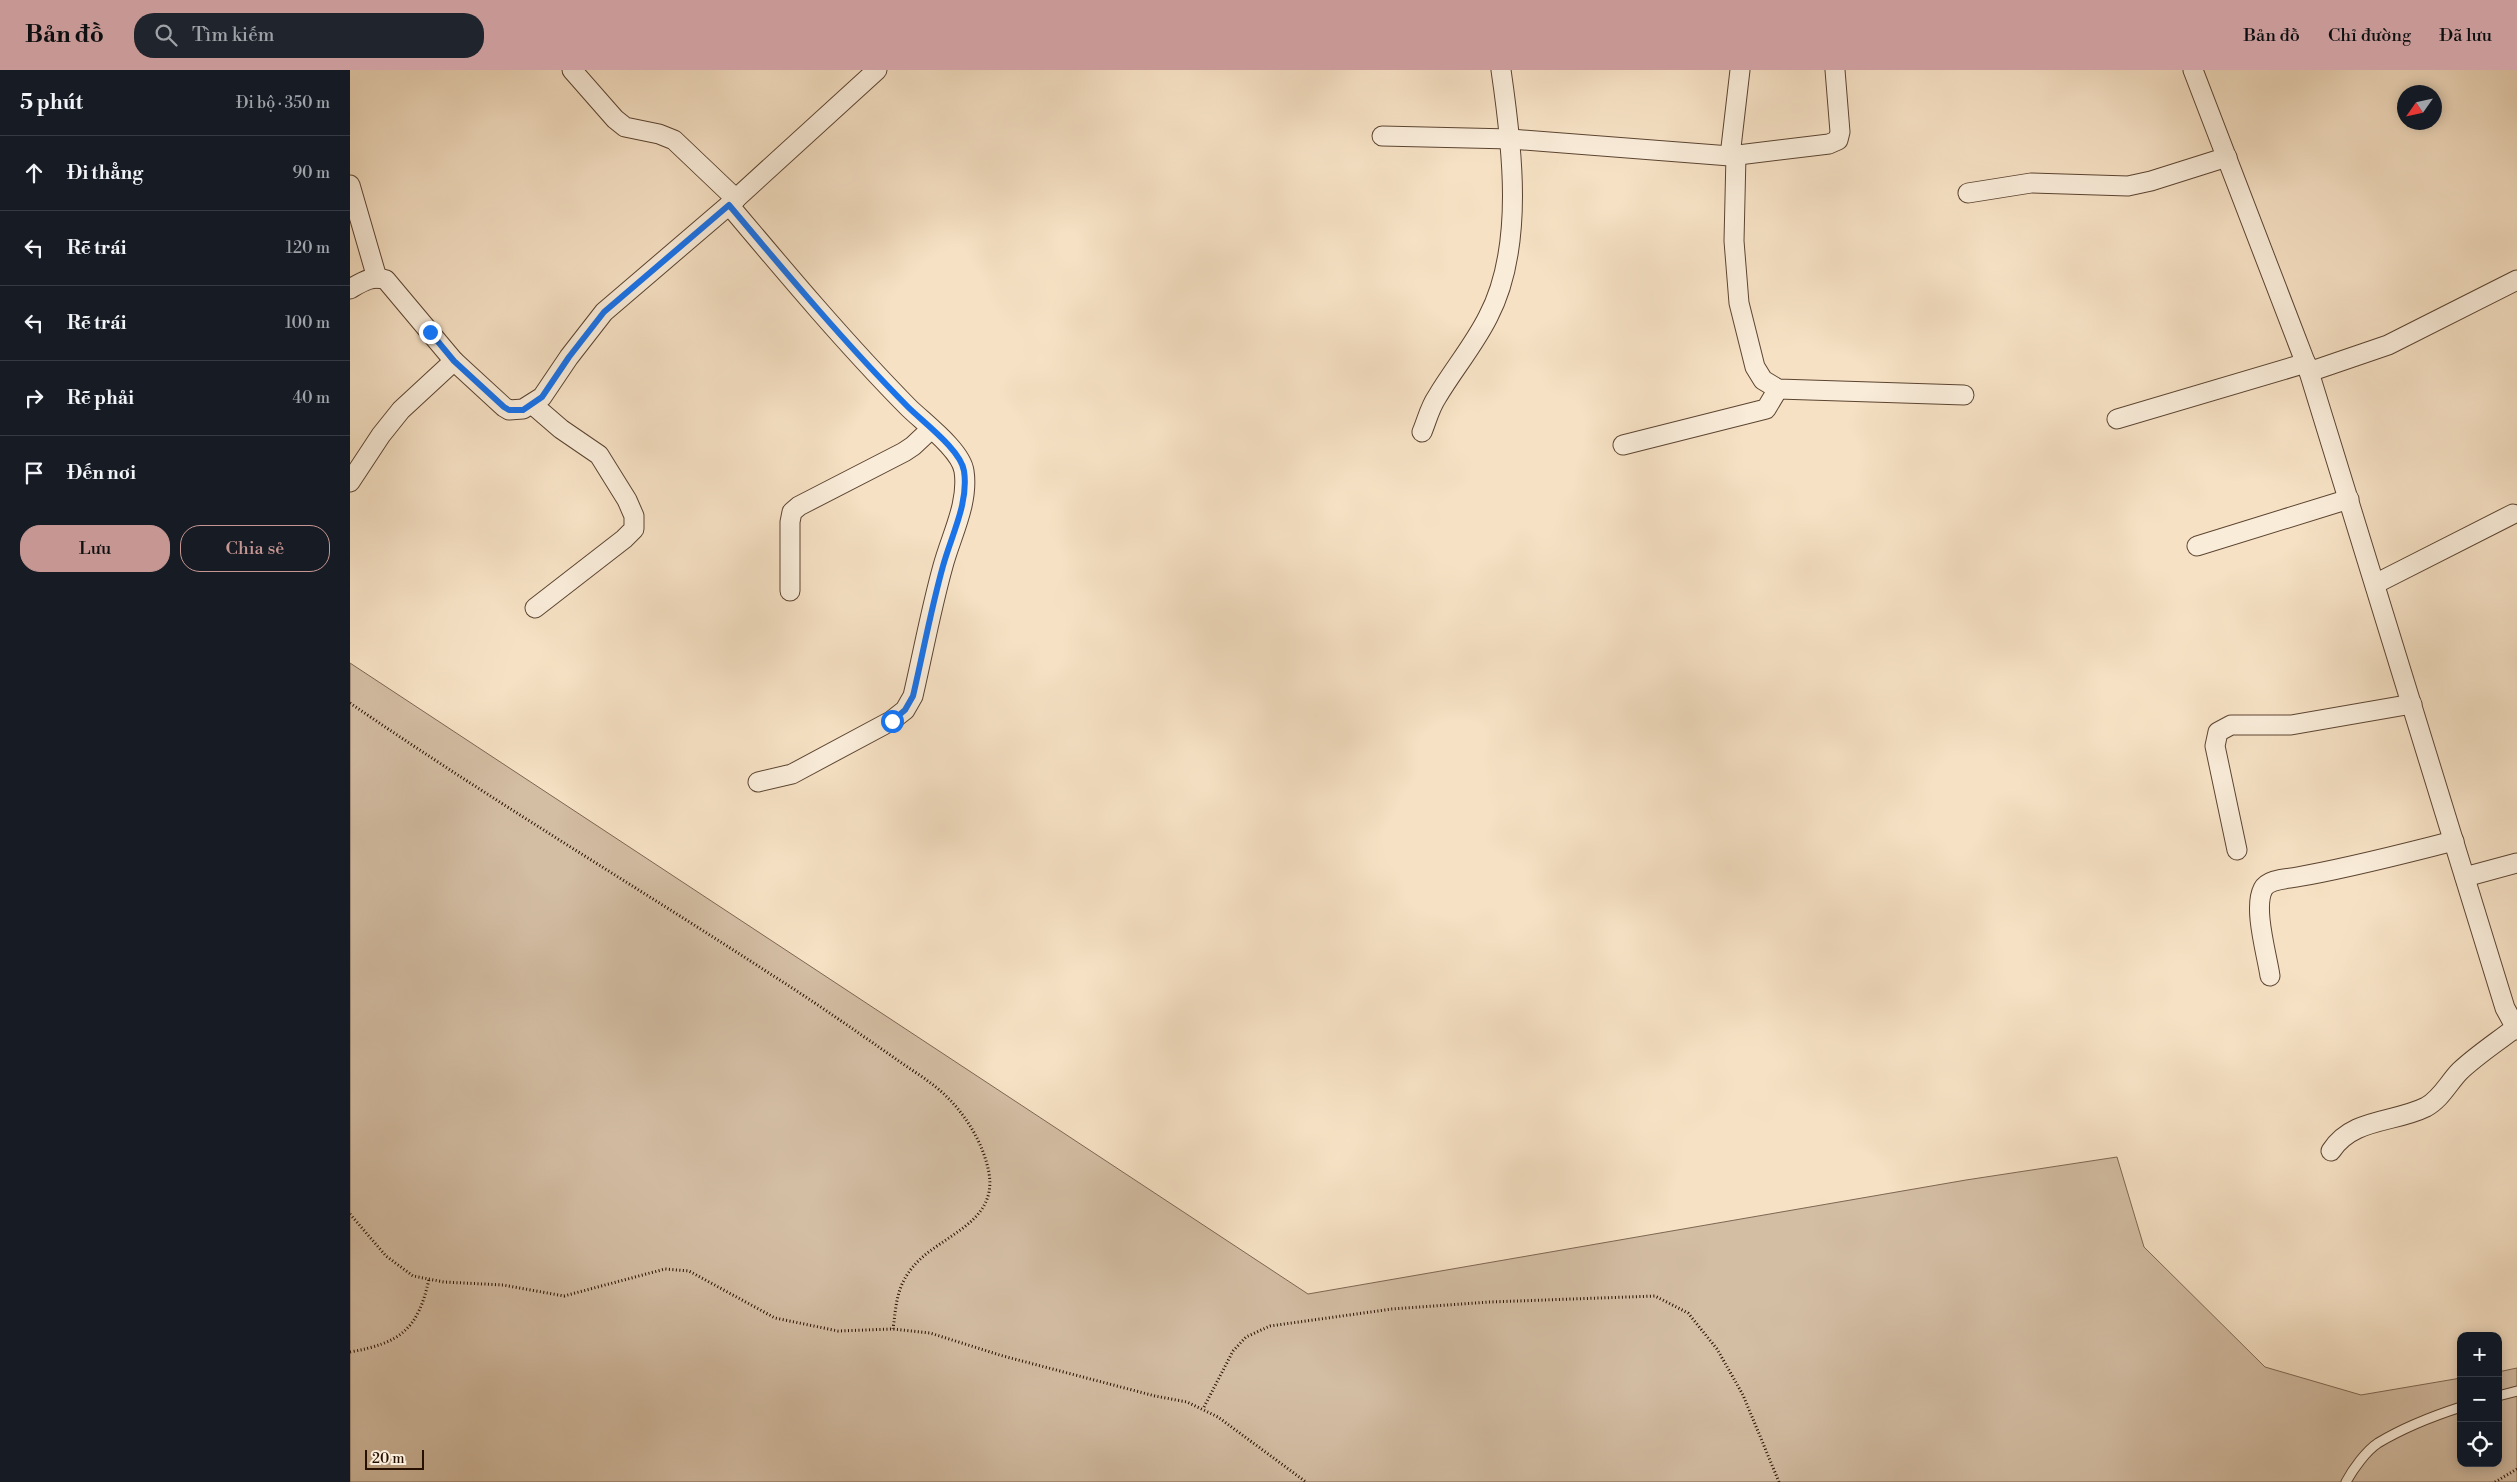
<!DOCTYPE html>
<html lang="vi">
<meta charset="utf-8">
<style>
:root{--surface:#171b24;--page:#20242c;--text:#f1f3f6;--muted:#9ea1a6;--line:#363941;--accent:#c59692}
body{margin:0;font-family:"Libre Bodoni",serif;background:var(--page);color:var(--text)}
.controls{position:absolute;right:15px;bottom:15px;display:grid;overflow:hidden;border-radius:10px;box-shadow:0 2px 12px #0003}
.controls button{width:45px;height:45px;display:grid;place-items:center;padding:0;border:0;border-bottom:1px solid var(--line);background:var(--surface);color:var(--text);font:25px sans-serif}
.compass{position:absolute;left:2047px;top:15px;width:45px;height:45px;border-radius:50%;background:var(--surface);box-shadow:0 2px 12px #0003;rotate:236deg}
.scale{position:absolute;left:15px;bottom:12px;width:59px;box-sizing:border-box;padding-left:5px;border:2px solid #281000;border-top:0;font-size:14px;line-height:18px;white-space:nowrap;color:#281000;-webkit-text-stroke:4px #f9ecd9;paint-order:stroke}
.stop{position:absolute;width:15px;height:15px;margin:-11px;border:4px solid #1a73e8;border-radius:50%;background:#fff}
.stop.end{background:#1a73e8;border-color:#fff;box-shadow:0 1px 5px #0008}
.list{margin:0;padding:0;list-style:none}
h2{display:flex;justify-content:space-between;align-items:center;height:65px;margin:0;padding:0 20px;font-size:21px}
h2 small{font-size:16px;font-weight:400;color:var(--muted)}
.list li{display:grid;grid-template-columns:32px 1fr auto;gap:15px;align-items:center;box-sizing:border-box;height:75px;padding:0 20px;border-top:1px solid var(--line)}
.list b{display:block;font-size:19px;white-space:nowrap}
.list em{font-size:16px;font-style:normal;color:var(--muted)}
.actions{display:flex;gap:10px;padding:15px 20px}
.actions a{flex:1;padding:11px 0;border:1px solid var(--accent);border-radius:20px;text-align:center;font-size:18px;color:var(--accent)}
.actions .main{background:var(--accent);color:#111}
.icon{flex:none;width:28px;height:28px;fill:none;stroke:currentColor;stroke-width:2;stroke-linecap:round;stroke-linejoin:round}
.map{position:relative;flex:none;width:2167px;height:1412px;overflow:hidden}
header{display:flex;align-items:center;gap:30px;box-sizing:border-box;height:70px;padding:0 25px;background:var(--accent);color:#111}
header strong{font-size:24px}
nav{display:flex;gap:28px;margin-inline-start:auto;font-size:18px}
.search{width:350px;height:45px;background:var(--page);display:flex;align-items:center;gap:12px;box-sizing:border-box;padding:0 18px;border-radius:20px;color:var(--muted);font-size:19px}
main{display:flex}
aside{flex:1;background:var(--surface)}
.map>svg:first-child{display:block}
</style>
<header>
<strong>Bản đồ</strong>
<div class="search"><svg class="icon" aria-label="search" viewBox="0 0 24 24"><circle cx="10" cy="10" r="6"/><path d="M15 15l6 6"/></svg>Tìm kiếm</div>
<nav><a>Bản đồ</a><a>Chỉ đường</a><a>Đã lưu</a></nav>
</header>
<main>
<aside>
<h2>5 phút<small>Đi bộ · 350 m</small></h2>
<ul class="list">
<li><svg class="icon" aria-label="ahead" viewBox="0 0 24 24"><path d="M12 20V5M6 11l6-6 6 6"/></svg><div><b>Đi thẳng</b></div><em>90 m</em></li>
<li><svg class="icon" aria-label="left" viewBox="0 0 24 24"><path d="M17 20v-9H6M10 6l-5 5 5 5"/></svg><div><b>Rẽ trái</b></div><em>120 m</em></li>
<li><svg class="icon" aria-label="left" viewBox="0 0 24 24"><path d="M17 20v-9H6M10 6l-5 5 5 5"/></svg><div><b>Rẽ trái</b></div><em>100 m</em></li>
<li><svg class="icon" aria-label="right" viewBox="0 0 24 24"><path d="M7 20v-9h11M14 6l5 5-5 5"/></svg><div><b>Rẽ phải</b></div><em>40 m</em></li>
<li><svg class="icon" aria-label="arrive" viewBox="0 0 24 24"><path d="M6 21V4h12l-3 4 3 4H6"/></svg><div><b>Đến nơi</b></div></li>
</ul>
<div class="actions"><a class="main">Lưu</a><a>Chia sẻ</a></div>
</aside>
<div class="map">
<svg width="2167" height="1412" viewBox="0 0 2167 1412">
<rect width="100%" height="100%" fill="#f6e1c4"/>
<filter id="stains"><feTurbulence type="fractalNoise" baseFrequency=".004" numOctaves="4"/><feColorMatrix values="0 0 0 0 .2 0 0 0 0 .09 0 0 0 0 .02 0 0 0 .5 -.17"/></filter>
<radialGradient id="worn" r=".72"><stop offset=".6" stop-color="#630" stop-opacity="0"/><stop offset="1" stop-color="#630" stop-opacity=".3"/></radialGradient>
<path fill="#d3bda3" stroke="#7e6652" d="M0,593L958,1224L1616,1110L1767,1087L1794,1177L1915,1297L2011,1325L2111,1308V1393H2148V1302L2167,1298V1412H0Z"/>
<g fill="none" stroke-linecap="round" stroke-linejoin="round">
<g stroke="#5c4431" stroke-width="11">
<g id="service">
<path d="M2148,1326L2167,1321"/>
<path d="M1996,1412C2003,1399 2016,1381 2028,1373C2053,1358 2083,1346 2111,1337"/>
</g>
</g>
<g stroke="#5c4431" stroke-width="21">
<g id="minor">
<path d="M222,0L265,49L275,57L309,64L324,70L386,129"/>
<path d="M1843,0L1959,302L2155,938L2167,960"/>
<path d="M1032,66L1161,69L1380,86L1479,74L1488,70L1490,62L1485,0"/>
<path d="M1386,85L1384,171L1389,233L1405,297L1413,310L1428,319L1614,325"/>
<path d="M1380,86L1390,0"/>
<path d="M0,115L27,208"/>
<path d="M1618,123L1681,113L1778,116L1801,111L1877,87"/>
<path d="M379,135C437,204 495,273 558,337C573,352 611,380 614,401C619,433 601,466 593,496C581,539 573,583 563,626L555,640L541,651L442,704L408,712"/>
<path d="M0,219C12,212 22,205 36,210L104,291L154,337L159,340L173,339L192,327L219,287L254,242L379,135L527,0"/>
<path d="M1959,302L2038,275L2167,210"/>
<path d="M182,334L211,359L249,385L277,430L284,446V459L274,469L185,538"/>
<path d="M1767,349L1956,293"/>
<path d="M1072,362C1077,350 1080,337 1087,327C1103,300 1124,275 1138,247C1175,177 1162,75 1151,0"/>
<path d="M1273,375L1416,339L1428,319"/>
<path d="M0,412L31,365L51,340L104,291"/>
<path d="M1847,476L1999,429"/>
<path d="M2025,514L2163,444"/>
<path d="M440,521V452L442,442L449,436L554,382L563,376L580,360"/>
<path d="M1887,780L1865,676L1868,662L1881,655H1941L2062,634"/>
<path d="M2115,807L2167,793"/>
<path d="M1920,906C1917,885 1903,838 1913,819C1918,809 1937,809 1947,807C2000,798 2052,784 2104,771"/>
<path d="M1981,1081C2002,1048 2044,1053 2076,1037C2091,1029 2099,1012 2110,1001C2127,985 2147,972 2165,958"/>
</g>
</g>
<g stroke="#281000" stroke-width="3" stroke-dasharray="1 2.5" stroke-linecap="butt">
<path d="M0,633C138,728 282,814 422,905C463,931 503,959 543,987C561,1000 584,1013 599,1029C618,1048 634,1076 639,1103C648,1157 583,1166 559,1202C546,1220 546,1238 543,1259"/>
<path d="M0,1144L36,1186L63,1206L94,1212L153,1215L214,1226L315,1199L339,1201L425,1248L488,1261L543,1259L580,1263L653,1286L805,1326L837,1332L868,1347L956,1412"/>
<path d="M0,1282C50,1273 68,1260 79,1209"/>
<path d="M854,1337L883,1281L896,1267L920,1256L1042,1239L1140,1232L1305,1226L1338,1243L1367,1279L1393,1325L1429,1412"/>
<path d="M2145,1412L2167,1399"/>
</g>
<use href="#service" stroke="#f9ecd9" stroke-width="9"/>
<use href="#minor" stroke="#f9ecd9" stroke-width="19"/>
</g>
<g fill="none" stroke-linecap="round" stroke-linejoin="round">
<path stroke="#1a73e8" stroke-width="6" d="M80,262L104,291L154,337L159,340H173L192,327L219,287L254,242L379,135C437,204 495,273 558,337C573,352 611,380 614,401C619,433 601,466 593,496C581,539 573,583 563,626L555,640L542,651"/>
</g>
<rect width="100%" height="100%" filter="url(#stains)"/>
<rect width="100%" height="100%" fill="url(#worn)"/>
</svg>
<div class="controls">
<button>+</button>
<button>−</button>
<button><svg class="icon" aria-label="locate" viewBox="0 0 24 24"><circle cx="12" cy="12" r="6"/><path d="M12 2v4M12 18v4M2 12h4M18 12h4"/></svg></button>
</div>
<svg class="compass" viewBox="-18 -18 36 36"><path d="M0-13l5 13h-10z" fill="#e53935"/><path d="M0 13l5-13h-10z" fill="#9ea1a6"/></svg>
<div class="scale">20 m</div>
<div class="stop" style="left:542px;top:651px"></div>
<div class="stop end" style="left:80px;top:262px"></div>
</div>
</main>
